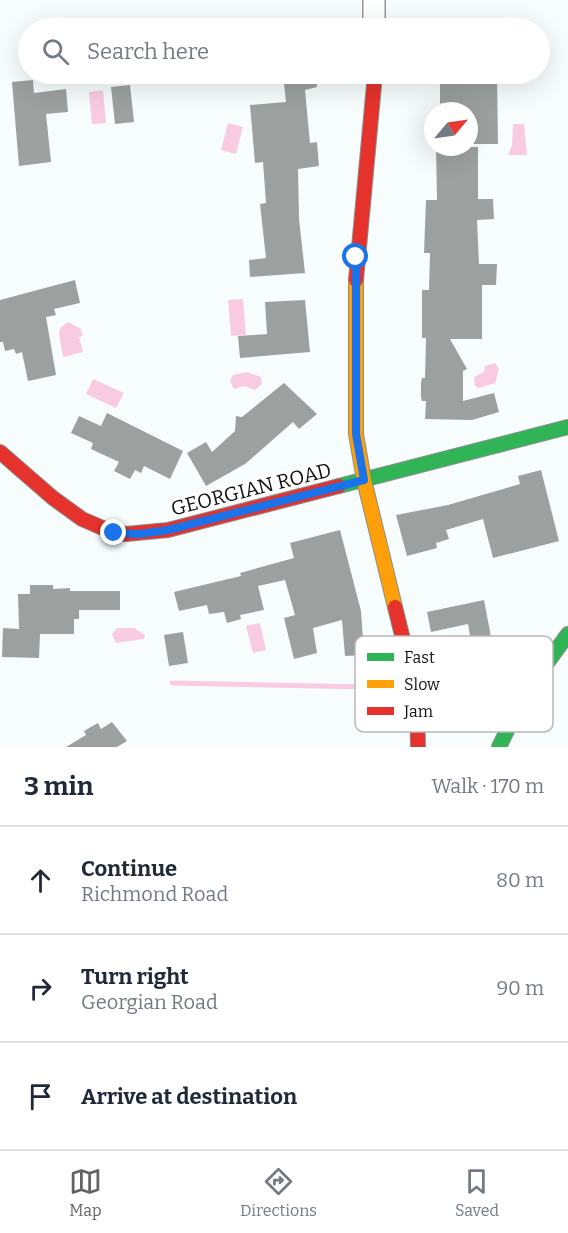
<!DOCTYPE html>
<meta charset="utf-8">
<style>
:root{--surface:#fff;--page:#f6f6f7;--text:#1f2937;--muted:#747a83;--line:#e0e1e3;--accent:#626463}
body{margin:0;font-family:Bitter,serif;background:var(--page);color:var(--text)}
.compass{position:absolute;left:424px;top:102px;width:54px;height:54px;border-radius:50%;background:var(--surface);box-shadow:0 6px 24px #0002;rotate:61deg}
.stop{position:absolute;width:18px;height:18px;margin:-14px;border:4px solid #1a73e8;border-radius:50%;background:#fff}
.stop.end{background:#1a73e8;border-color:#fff;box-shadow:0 2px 6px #0008}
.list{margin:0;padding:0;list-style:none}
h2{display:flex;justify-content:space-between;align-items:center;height:78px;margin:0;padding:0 24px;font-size:26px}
h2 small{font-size:20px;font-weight:400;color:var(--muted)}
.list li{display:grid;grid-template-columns:39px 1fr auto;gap:18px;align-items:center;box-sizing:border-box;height:108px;padding:0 24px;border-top:2px solid var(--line)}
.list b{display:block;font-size:22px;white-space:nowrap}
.list p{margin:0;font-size:20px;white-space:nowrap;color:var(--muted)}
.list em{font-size:20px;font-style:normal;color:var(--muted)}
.icon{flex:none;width:33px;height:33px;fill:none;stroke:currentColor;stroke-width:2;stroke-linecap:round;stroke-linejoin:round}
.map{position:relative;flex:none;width:568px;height:747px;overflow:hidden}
.search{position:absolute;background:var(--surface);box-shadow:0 6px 24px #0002;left:18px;right:18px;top:18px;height:66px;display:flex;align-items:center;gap:15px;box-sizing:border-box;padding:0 21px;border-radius:33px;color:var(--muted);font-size:22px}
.sheet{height:402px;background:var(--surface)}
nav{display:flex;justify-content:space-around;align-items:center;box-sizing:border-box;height:84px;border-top:2px solid var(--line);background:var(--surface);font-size:16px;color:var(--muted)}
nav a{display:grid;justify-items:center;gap:3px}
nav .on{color:var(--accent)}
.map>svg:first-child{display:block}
</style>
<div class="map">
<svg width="568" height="747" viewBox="0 0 568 747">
<rect width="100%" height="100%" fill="#f7fdfc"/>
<g fill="#f9cbe3">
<path d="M103,90L106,123L92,124L89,92Z"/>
<path d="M228,123L243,127L236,154L221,150Z"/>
<path d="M513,124H524L527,155H508L512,145Z"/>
<path d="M243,299L246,335L231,336L228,300Z"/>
<path d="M68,322L81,329L83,336L79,337L83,352L63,357L59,334L60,328Z"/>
<path d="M495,363L499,369L495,383L479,388L475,386L474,377L484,372L485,366Z"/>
<path d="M247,372L261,377L262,384L255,390L244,386L234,389L230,381L233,375Z"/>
<path d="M93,379L124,393L116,408L86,394Z"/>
<path d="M260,623L266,650L253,653L246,626Z"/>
<path d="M117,628H134L145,635L144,639L116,643L112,634Z"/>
</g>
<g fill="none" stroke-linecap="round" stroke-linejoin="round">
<path stroke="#f9cbe3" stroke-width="5" d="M172,683L370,687"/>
</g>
<g fill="#9ca19f">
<path d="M283,74H316L317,87L305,90L310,143L317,142L319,166L298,169L299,219L305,273L250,277L249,260L266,258L260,204L266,203L263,162L255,163L250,105L286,102Z"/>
<path d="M440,74H497L498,144H469V111H440Z"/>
<path d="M33,80L34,93L66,89L68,112L46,114L51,162L19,166L12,82Z"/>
<path d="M130,85L134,122L115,124L111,87Z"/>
<path d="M436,147H478V199H493L494,219L477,220L479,264H497L496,285H482V339H450L467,369L463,371V401L494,393L499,412L472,420L425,419L426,401H422L421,397V383L422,378H425L426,338H422V290H429L430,253H424L426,200H437Z"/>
<path d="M75,280L80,303L54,309L56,315L46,317L56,375L28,381L22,352L16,354L14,349L5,351L3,342H0V300Z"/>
<path d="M305,300L310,352L240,358L238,336L267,334L265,302Z"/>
<path d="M284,383L317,414L299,429L293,422L245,464L206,486L187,453L206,442L212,452L235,431L236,416L242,417Z"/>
<path d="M107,413L183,451L170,479L144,466L141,473L135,470L130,479L114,471L119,462L91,449L93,443L71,433L79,416L101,426Z"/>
<path d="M541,470L559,541L493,558L483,519L446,530L449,539L436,543L437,548L407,556L396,515L448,505L520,484L518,476Z"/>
<path d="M340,530L361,611L364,655L345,656L342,620L313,628L317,653L294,659L284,618L295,615L285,580L258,586L264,610L240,615L241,619L227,623L224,612L209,614L207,605L179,611L174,592L241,576L240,573L294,558L290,543Z"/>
<path d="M30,585H53V589L70,588V591H120V610H79V619H74V634H40L39,658L2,657L3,628L19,629L18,594H30Z"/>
<path d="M484,600L491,637L471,641L468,624L431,632L427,612Z"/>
<path d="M183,632L188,663L169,666L164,635Z"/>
<path d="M112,722L127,741L117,747H66L86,735L84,731L98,723L101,729Z"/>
</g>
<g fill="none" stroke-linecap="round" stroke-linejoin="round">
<g stroke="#959797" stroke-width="24">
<path id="street" d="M374,0V28"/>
</g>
<g stroke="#8b8e8d" stroke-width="16">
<g id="fast">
<path d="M339,486L568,427"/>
<path d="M499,747L526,692L568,634"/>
</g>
</g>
<g stroke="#8b8e8d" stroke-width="16">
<path id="slow" d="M356,280V434L364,480L395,607"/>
</g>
<g stroke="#8b8e8d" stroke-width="16">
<g id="jam">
<path d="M356,280L375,74"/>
<path d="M0,452L53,498L82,519L112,532L126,534L168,530L339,486"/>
<path d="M395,607L417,696L418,747"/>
</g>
</g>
<use href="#street" stroke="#feffff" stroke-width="21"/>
<use href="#fast" stroke="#30b455" stroke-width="14"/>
<use href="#slow" stroke="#ff9f0a" stroke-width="14"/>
<use href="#jam" stroke="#e5322d" stroke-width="14"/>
</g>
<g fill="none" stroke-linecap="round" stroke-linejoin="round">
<path stroke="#1a73e8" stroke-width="8" d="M114,533L139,534L168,530L364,480L356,434V257"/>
</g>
<g text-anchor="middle" stroke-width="6" stroke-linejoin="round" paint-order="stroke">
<g font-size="20" fill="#111" stroke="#fff">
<text transform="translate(251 489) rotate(-14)" y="7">GEORGIAN ROAD</text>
</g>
</g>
<rect x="355" y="636" width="198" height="96" rx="9" fill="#fff" stroke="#b8b8b8" stroke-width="1.5"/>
<rect x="367" y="653" width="27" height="8" fill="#30b455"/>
<rect x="367" y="680" width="27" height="8" fill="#ff9f0a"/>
<rect x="367" y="707" width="27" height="8" fill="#e5322d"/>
<g font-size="16" fill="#111">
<text x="404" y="663">Fast</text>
<text x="404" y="690">Slow</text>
<text x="404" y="717">Jam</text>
</g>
</svg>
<svg class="compass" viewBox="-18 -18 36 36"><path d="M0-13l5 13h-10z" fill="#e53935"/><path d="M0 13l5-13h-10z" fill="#747a83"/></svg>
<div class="stop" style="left:356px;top:257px"></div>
<div class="stop end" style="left:114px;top:533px"></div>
<div class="search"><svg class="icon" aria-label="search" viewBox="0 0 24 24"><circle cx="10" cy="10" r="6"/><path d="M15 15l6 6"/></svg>Search here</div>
</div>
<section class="sheet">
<h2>3 min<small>Walk · 170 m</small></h2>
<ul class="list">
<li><svg class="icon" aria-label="ahead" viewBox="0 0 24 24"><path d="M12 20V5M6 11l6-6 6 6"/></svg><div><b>Continue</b><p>Richmond Road</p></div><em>80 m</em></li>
<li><svg class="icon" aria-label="right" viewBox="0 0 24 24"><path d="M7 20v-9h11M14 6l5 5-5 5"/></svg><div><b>Turn right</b><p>Georgian Road</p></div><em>90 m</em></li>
<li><svg class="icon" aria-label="arrive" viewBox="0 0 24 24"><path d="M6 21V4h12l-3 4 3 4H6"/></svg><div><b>Arrive at destination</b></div></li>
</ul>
</section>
<nav>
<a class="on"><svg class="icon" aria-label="map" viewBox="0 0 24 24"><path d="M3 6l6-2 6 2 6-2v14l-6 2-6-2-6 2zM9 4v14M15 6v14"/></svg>Map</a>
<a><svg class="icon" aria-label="directions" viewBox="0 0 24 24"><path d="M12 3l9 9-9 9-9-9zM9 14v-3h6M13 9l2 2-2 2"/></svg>Directions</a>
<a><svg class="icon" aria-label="saved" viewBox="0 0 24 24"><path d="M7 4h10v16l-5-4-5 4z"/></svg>Saved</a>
</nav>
